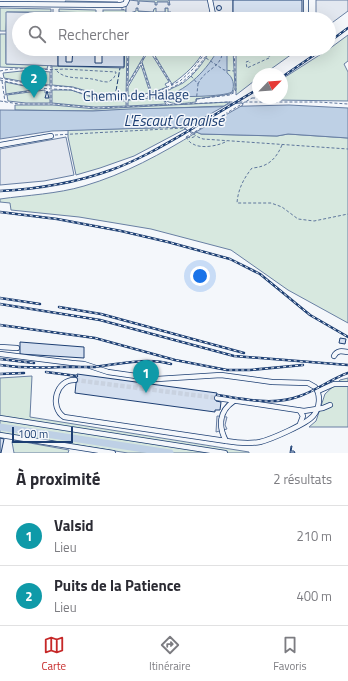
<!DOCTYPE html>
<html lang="fr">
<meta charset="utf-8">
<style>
:root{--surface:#fff;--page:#f2f2f3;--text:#2b2b33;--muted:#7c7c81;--line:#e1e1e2;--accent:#c62828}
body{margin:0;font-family:"Titillium Web",sans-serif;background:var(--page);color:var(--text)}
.compass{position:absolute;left:252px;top:68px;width:36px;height:36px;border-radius:50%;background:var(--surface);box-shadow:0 4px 16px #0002;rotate:65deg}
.scale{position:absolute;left:12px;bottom:10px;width:61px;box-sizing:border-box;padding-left:4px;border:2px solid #1d3f73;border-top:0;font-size:11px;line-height:14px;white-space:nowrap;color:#1d3f73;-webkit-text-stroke:3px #f4f7fb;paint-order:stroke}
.you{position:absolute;left:200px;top:276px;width:14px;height:14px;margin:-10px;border:3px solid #fff;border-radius:50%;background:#1a73e8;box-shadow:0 0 0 6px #1a73e833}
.badge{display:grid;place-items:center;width:26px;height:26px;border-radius:50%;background:var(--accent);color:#fff;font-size:13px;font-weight:700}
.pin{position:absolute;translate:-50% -33px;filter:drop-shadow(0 1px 2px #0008)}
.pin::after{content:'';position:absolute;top:21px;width:14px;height:12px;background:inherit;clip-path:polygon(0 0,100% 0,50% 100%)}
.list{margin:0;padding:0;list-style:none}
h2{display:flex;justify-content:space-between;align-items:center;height:52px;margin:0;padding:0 16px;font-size:17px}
h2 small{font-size:13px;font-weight:400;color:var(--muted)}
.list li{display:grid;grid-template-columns:26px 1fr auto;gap:12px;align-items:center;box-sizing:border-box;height:60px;padding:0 16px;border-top:1px solid var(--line)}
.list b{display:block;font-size:15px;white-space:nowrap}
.list p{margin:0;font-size:13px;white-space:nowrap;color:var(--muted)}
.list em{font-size:13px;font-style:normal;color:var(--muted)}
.icon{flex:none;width:22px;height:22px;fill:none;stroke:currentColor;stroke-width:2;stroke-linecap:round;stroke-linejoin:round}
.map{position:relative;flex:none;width:348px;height:453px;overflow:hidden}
.search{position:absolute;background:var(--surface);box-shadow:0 4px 16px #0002;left:12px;right:12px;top:12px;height:44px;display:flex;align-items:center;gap:10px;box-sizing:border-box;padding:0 14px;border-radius:22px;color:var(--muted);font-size:15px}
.sheet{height:172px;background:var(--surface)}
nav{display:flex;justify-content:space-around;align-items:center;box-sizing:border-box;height:56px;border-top:1px solid var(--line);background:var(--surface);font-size:11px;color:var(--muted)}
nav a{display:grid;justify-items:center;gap:2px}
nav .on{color:var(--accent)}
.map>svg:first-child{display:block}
</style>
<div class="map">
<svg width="348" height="453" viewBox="0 0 348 453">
<rect width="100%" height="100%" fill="#f4f7fb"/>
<g fill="#d7e8df" stroke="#687fa3">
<path d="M133,0H169L170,5H168V2H157L158,5H155V2H139V5H138Z"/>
<path d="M65,1L118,2V4L66,3Z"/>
<path d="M0,8L51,9V12H7L6,31H0Z"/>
<path d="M136,8H138V11L153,12L154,8L165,12V8H168L171,12L172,19H130V13Z"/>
<path d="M59,9L96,10V13L59,12Z"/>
<rect x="103" y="10" width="23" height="3"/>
<path d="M0,34H6V64L48,65L47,69L0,67Z"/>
<path d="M348,35V61L344,64L348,72V101L275,100V98H282V79L329,49Z"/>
<path d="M125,49H127L126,96L97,94L73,87L52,85V66L124,68Z"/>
<path d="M129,49H148L128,83Z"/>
<path d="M151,49H205C197,64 186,74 172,84Z"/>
<path d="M211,49H299L264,74H258V78L236,95V50H233L235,88L233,92L230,94L196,99V102C185,103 170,107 162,97C165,90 176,87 183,83C195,74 204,62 211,49Z"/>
<path d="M149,50L169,82L165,84L167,87L152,93L142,62Z"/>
<path d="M141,65L150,93L128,96V87Z"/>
<path d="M31,70L50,72V85L36,84L4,78L3,73Z"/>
<path d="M5,82L39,89L6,94Z"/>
<path d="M45,90V93L50,92V103H26L8,101L7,95Z"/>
<path d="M52,90H71L100,100L126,101V106L95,107L52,103Z"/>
<path d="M160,95L166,104L128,106V100L144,99Z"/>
<path d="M230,102L224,106L93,111L15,110V105H53L96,109Z"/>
<path d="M184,127L187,128L134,156L100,168L76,175L68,137V130Z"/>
<path d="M197,132L201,134L277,136L288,134L348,138V323L288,290L231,250L151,229L79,217L11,210L10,203L0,202V199C28,195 57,194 84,186C125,174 161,154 197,132Z"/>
<path d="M32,376L30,417L249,452V453H128L0,433V378Z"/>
<path d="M348,378V427H309L316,421L325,394L340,380Z"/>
<path d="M13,440L69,450L68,453H14L12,442Z"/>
</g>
<g fill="#e3e8f0" stroke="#687fa3">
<path d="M129,0L138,1V5L139,4V1L155,2V5H157V2H168V5H170L169,0H233V19H172L171,12H168V8H165V12H156V8L154,9L153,12L138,11V8H136V11L130,13V19H126V6Z"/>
<path d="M316,0H348V11L329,25V19H316Z"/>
<path d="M6,12L59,13L58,19H19V49H58V66L6,64Z"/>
<path d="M66,137L74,175L44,181L0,185V149Z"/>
<path d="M217,416L227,417L225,425L227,429L216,432Z"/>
</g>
<g fill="#bed0e5" stroke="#687fa3">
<path d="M218,49H227V73C233,77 235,85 232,92C223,97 180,97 167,96C188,89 208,69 218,49Z"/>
<path d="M289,105L348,108V138L288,134L277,136L201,134L184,127L52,131L0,139V110L93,111L129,109Z"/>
</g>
<path fill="#f4f7fb" stroke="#687fa3" d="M242,103L243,105L194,133L184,129L228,104Z"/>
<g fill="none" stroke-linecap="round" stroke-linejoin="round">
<path stroke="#bed0e5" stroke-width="7" d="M0,427L170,453"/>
</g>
<g fill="#d5e0f0" stroke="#1d3f73">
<rect x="233" y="0" width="69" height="19"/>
<circle cx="219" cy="8" r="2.5"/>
<path d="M59,13L125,14V19H102V17H96V19H88V17H81V19H58Z"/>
<path d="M58,49H66V62H72L73,49H95V63H102V49H124V67L58,66Z"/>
<path d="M47,91L49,98H45Z"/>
<path d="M340,338L346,339L345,344L339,343Z"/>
<path d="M20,342L84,347V358L20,354Z"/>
<path d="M77,374L217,393L216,401L221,402L220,410H215V412L75,393Z"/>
<path d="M0,438L4,439L1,453H0Z"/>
<path d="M291,446H292L291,451H294L295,453H290Z"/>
</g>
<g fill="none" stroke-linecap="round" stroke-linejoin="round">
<path stroke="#c9d2e0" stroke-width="4.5" stroke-dasharray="4.5 2" stroke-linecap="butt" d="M75,380L217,398"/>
<g stroke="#1d3f73" stroke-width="6">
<g id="minor">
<path d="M210,0L214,19"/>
<path d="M0,4L121,5L125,4L127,0"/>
<path d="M306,19V0"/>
<path d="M0,145L51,136"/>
<path d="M0,347L17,348"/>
<path d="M0,354L72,363L84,364L108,372L157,379L221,375L272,382L308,383L315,387C321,395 320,408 313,416C306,424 272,439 260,442C249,444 238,443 226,441C218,426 219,411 234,401"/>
<path d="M334,356C337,350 342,351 348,352"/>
<path d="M75,380C56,379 49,407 64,417L226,441"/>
<path d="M318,391L334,384H348"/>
<path d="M217,398L304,411L323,408L330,405"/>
<path d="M0,418L225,453"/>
<path d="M300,424L303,416L300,411"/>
<path d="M0,435L113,453"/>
</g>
</g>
<g stroke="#5e769c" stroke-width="1" stroke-dasharray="3 2" stroke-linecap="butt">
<path d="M121,9L126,10"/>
<path d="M53,12V9"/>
<path d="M15,33H19"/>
<path d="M15,45H19"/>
<path d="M150,49L173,87"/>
<path d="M206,58L224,70L234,71"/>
<path d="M142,63L151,94"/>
<path d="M0,71C21,66 43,71 64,69L116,72C115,78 112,80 108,82C102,82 98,80 92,79C81,77 64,80 56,70"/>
<path d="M191,76L198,84L196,103"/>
<path d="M0,78L36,85L71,87L101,96H140L161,90L180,81L193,69L208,49"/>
<path d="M0,80L34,88L71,90L100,99L127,100L139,99L161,93L181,83L195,71L211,49"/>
<path d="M2,81L5,102"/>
<path d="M198,84C205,68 222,69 223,49"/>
<path d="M127,86L128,49"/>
<path d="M161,91L163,99L169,105"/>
<path d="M4,95L41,89"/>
<path d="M252,98H273L272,101"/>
<path d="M197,99L230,95L235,92L236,89L234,50L270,56L269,58L247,68L246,62L249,61L250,63"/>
<path d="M0,101L19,104H55L99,108L228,102H319L348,104"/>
<path d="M51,103V65"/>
<path d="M127,106V86L149,49"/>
<path d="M55,135L184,128L198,137L203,139L348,149"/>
<path d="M186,137C188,140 190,143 193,144C201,149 219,146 227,141"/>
<path d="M187,137L191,138L196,136"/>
<path d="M282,145C276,159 268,167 252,168C244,178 238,189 237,203H271L282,207L298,219L314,221L348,214"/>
</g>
<use href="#minor" stroke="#f4f7fb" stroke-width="4.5"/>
<g stroke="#1d3f73" stroke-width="2.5">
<g id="rail">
<path d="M329,42L348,28"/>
<path d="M282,77L323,49"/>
<path d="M0,191C38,189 75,183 111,170C139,160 164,145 190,130C212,116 235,103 258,89"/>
<path d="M0,212L57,219L121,231L168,242L230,259L260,274L310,315L348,337"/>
<path d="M0,298L40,304"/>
<path d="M0,304L100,320L234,356L348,365"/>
<path d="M59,307L101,314L244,353"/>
<path d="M0,325L95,338L175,360L227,370H250L303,365"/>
<path d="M0,359L34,363"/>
<path d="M0,365C21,368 40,368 61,367C72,367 84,367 95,367C119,364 147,357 171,364"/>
<path d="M46,372L77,376"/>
<path d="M0,374L24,373"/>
<path d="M217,395C245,399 273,406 300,396C317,390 331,379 348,373"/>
</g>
</g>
<use href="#rail" stroke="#f4f7fb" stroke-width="1" stroke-dasharray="3" stroke-linecap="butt"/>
<path stroke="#5e769c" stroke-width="1" stroke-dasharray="3 2" stroke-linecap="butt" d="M186,137L252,98"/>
<path stroke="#1d3f73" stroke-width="1" stroke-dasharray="5 2" stroke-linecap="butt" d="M116,91L120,68"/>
</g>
<g text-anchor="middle" stroke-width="3" stroke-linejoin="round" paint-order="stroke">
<g font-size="14" fill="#1d3f73" stroke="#f4f7fb">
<text transform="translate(136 95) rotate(-1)" y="5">Chemin de Halage</text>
</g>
<g font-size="15" font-style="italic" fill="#1d3f73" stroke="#f4f7fb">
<text x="174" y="126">L'Escaut Canalisé</text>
</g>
</g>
</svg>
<svg class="compass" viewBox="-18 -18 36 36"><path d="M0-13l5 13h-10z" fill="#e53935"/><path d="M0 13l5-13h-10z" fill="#7c7c81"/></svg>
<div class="scale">100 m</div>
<div class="you"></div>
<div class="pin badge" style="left:146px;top:393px;background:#0f9aa8">1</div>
<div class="pin badge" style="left:34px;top:98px;background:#0f9aa8">2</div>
<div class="search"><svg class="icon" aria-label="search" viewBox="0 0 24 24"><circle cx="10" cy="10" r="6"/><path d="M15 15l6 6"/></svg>Rechercher</div>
</div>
<section class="sheet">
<h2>À proximité<small>2 résultats</small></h2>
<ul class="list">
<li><span class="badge" style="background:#0f9aa8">1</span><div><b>Valsid</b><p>Lieu</p></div><em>210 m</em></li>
<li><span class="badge" style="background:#0f9aa8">2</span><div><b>Puits de la Patience</b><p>Lieu</p></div><em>400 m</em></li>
</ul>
</section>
<nav>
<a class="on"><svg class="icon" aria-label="map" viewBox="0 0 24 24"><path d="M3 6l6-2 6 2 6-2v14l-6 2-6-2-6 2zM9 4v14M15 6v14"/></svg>Carte</a>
<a><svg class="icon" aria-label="directions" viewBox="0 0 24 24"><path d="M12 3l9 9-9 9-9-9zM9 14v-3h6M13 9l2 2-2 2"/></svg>Itinéraire</a>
<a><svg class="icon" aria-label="saved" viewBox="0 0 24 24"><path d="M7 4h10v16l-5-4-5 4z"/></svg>Favoris</a>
</nav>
